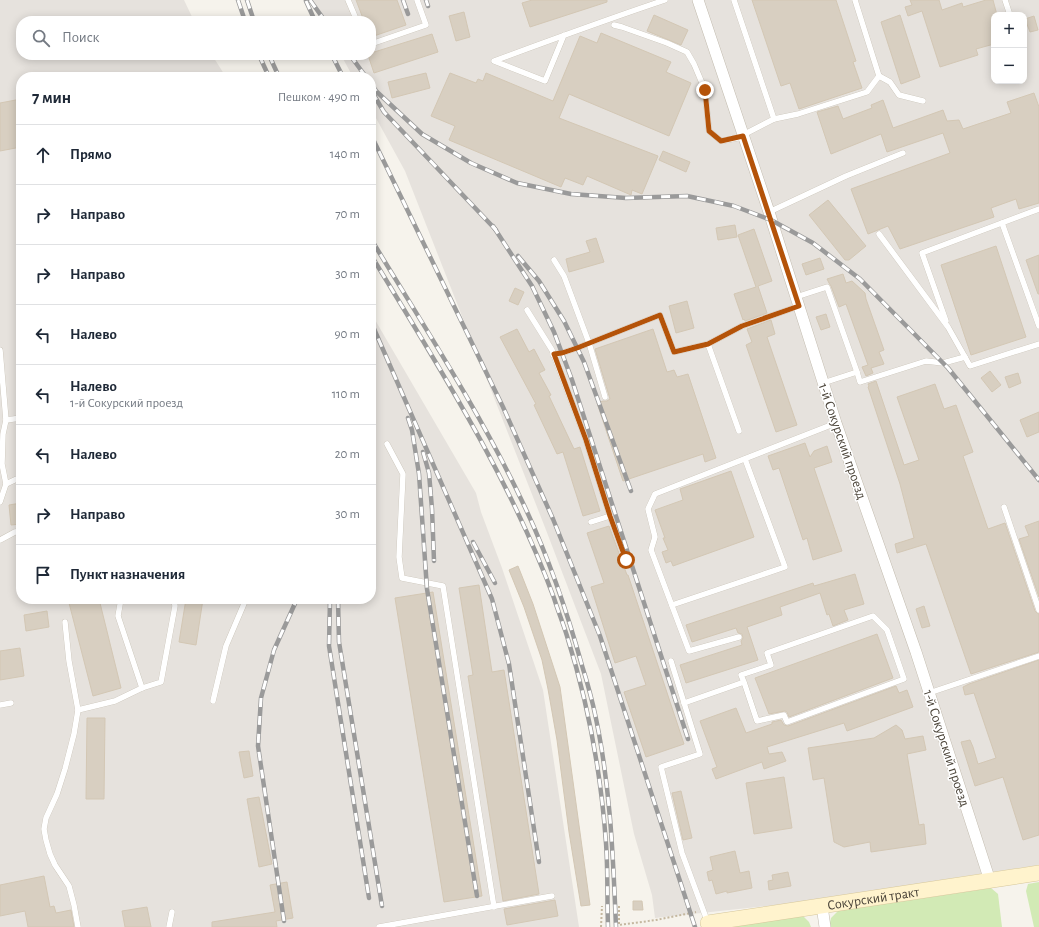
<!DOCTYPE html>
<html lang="ru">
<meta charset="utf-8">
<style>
:root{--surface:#fff;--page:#f6f6f7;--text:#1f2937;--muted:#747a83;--line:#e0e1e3}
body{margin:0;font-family:"Alegreya Sans",sans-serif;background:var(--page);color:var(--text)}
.controls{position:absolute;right:12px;top:12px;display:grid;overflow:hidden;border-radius:8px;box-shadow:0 2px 10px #0003}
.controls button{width:36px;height:36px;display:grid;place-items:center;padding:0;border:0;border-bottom:1px solid var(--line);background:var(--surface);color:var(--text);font:20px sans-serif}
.stop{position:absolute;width:12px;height:12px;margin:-9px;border:3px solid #b45309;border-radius:50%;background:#fff}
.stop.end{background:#b45309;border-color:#fff;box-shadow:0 1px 4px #0008}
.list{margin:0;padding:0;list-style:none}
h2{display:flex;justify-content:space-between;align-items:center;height:52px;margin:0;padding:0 16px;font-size:17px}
h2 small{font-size:13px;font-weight:400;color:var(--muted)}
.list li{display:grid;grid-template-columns:26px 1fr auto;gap:12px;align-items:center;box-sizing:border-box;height:60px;padding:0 16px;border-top:1px solid var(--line)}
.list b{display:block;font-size:15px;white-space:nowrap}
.list p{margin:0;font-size:13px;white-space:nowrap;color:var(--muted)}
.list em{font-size:13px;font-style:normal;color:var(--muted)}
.icon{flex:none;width:22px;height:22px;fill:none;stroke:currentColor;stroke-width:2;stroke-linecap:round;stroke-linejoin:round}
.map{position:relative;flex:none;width:1039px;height:927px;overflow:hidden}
.search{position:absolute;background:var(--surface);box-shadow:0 2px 10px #0003;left:16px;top:16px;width:360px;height:44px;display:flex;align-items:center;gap:10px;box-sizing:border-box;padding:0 14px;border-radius:16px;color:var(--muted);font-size:15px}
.panel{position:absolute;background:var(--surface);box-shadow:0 2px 10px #0003;left:16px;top:72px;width:360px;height:532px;border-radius:16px}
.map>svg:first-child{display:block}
</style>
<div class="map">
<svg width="1039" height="927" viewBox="0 0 1039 927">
<rect width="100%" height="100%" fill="#f6f3ec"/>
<g fill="#e6e2dd" fill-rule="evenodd">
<path d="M0,0H184L194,21H21V55H212L226,77H21V599H371V313L476,493L481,512L502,568L543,690L579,927H0Z"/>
<path d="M311,0H1039V865L959,877L822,900L655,918L652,895L634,834L601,674L546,530L405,171L371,109V77H353L341,55H371V21H323ZM994,15H1024V81H994Z"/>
</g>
<g fill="#d2eab5">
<path d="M1039,882V927H1034L1026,891L1028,884Z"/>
<path d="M991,888L998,894L1002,927H829L831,918L838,911Z"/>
<path d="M802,915L809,922L811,927H729Z"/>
</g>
<g fill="#d8cfc1" stroke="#d3c7b4">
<path d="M356,0H397L406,25L371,37V21H364Z"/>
<path d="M532,0H607V2L530,27L522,3Z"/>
<path d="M752,0H836L856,61L853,62L862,88L799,109L790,83L781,86Z"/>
<path d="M910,0H939L942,10L962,3L963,7L986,0H993L997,15H994V44L976,49L978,55L940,67L922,11L908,16L905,7L912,5Z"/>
<path d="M464,12L470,37L456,41L449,16Z"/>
<path d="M654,15L688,30L681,45L647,31Z"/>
<path d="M900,15L920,77L901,84L881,22Z"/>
<path d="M1034,16L1038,30L1030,32L1025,19Z"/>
<path d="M601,33L671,62L666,72L691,83L669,136L569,94L559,118L658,156L642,194L632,190L631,195L587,176L583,185L565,178L561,187L449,140L455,126L431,116L450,73L476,83L478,79L483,81L486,73L553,101L580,36L597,43Z"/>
<path d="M432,34L438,52L374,73L368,55H371V53Z"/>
<path d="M426,73L430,88L392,98L388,82Z"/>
<path d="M1034,93L1039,107V203L1019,209L1016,199L991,208L994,217L900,249L888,226L868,234L851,189L950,153L943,133L887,152L881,134L831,154L817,112L838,106L843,119L872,108L871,105L883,100L893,128L943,110L947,121L959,120L963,129L1011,113L1007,102Z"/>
<path d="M21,99V147L0,151V103Z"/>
<path d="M663,151L690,162L686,172L659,160Z"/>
<path d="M828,200L866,246L849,260H845L809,215Z"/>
<path d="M735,225L737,237L718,240L716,228Z"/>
<path d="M754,229L772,281L758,286L767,313L745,321L744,319L743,320L734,294L756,287L738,235Z"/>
<path d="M596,238L604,262L569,272L566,259L590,252L586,241Z"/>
<path d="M996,246L1026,337L971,355L941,265Z"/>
<path d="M1039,255V294H1038L1026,260Z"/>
<path d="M820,258L824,269L806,275L802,264Z"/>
<path d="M843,274L846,283L852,281L865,293L866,299L884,350L879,352L884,364L871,368L873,373L866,376L862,367L868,365L846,304L839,307L831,286L829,283L827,279Z"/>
<path d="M515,288L524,292L518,305L509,301Z"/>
<path d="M687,301L694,328L676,333L669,306Z"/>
<path d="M826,314L830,327L821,330L816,317Z"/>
<path d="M771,320L775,334L767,337L797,425L776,432L746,345L752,342L747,329Z"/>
<path d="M517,329L529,352L534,349L545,370L539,373L551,395L549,396L574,449L580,447L600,511L583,516L563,452L557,454L534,405L536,404L500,337Z"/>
<path d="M653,329L667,372L674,370L677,377L688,374L716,458L705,462L703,454L623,481L597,403L603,401H607L610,399L595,349Z"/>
<path d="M990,371L1001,385L992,392L981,378Z"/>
<path d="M1018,373L1021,383L1009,388L1005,377Z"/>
<path d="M876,381L904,465L919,460L897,397L935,384L944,409L956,405L973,452L963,456L988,529L1005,523L1035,611L1037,613L1039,614V652L971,674L926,544L897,553L895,544L914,538L900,484L868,387L869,386L868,384Z"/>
<path d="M1039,412V432L1027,437L1020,420Z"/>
<path d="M805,443L810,457L814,451L827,446L832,462L814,468L842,551L813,560L807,538L803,540L779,468L773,470L768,456Z"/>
<path d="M731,471L754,537L673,566L671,561L666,563L662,552L668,550L663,538H665L655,510L683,500L680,489Z"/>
<path d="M21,503V524L11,525L9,505Z"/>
<path d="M1039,521V597L1019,539L1029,536L1025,526Z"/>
<path d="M609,526L627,575H628L684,744L646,757L624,692L646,685L636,656L615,663L591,587L604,583L587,533Z"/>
<path d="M518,566L533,604L560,687L590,905L581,906L569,832L557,740L548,689L542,660L524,607L509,570Z"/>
<path d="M855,574L864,604L844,610L848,620L833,626L829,614L827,615L820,593L780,607L782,615L747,627L758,660L686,683L680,665L742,645L741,641L743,638L742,634L738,633L736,628L692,642L686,625L813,583L814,586Z"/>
<path d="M479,585L492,672L504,670L539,894L503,901L468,676L473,675L459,588Z"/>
<path d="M433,592L482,896L444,902L395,598Z"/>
<path d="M68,599H99L121,688L93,696Z"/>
<path d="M186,599H203L196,645L179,642Z"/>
<path d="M924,606L930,626L922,628L916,609Z"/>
<path d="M47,611L49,627L26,631L24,615Z"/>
<path d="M877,634L893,678L789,717L787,712L785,711L769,714L755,678Z"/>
<path d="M20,648L24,676L0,680V651Z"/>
<path d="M1039,660V835L1023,840L1003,777L975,786L961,742L970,740L973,747L978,764L996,758L974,693L965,695L963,687L969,684Z"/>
<path d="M896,686L899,693L907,690L913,707L847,731L844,723L767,747L769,754L782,752L786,761L764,769L762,762L716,779L712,769L717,767L700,721L736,708L746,733L772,724V722L781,720L784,725L788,726Z"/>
<path d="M87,718H105L104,799H86Z"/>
<path d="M896,725L902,730L905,739L923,736L926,750L907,754L919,825L924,824L926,844L871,852L870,842L844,847L834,842L824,778L813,780L808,748L874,738Z"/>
<path d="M249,751L253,776L244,778L239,752Z"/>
<path d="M784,777L792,828L754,834L746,783Z"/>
<path d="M681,791L692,838L683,840L672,793Z"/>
<path d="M259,797L272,864L259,867L247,799Z"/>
<path d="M735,851L740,873L749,871L752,888L727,893V891L716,894L712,880L709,881L707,872L713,870L710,857Z"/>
<path d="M788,872L791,886L769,890L768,881L773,880L772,875Z"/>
<path d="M44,876L50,907L54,906L56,913L71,910L74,927H28L25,911L0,916V885Z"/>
<path d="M287,882L293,918L276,921L277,927H212V922L275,912L270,885Z"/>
<path d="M555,900L558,916L507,925L504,909Z"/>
<path d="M633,901H642L643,910H633Z"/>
<path d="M147,907L151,927H125L122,911Z"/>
</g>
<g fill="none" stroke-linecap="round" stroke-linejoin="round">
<g stroke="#c2bbae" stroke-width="6">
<g id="lane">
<path d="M348,0L357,21"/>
<path d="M734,0L774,119L743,135"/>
<path d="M1005,0L1010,15"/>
<path d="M614,25L622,27L667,43L687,52L694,64L705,90L709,131L721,141L743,137"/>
<path d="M564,35L545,81L494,61C551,40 608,19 665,0"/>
<path d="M371,44L426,25L417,0"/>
<path d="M879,76L890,82L899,95L923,101"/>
<path d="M774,119L798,114L867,92L879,76L855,0"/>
<path d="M769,212L846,176L903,153"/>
<path d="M1002,223L1039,326"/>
<path d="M554,260L564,276L589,343L605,397"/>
<path d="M796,297L827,287L857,372"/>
<path d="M527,310L552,350L586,440L610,516L591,522"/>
<path d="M946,321L922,253L1039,209"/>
<path d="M708,344L742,326L799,306"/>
<path d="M0,350L6,420L3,434L2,464L6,484"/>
<path d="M553,355L562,353L577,348L660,315L674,352L708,344L739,431"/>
<path d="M965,357L970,366L1039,344"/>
<path d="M823,383L857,372L860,382L926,361L943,363L965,357L948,327L879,234"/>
<path d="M6,420L21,418"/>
<path d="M387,444L403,474L399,557L402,578L443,586L494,907"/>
<path d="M0,502L6,484L21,477"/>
<path d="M1004,507L1039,610"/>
<path d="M610,516L626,560"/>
<path d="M0,540L15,532L21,531"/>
<path d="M121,599L118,616L142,688"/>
<path d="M672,605L785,567L745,459"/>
<path d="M65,622L69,661L78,710L74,734L65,769L57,794L46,818L44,829L46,840L50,854L55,865L69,886L74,905L78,927"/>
<path d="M739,637L689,651L651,550L655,537L648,509L655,494L836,423"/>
<path d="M671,661L700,754L661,767L682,853L708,923"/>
<path d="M929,693L1039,656"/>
<path d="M213,701L226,646L246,599"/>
<path d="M684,703L744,682L757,721L784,715L787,722L904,679L887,630L873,616L767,653L771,665L741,675L744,682"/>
<path d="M0,705L11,703"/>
<path d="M78,710L115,701L142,688L161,682L175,606L174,599"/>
<path d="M169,927L172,912"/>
<path d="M379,927L552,896"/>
</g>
</g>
<g stroke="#c2bbae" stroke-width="12">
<g id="street">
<path d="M698,0L769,212L836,423L916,652L990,881"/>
<path d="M822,906L825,927"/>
</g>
</g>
<g stroke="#d6c79b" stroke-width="16">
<g id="secondary">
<path id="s1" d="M708,923L1039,873"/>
</g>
</g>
<g stroke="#c4b79f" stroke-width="2" stroke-dasharray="2 2" stroke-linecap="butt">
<path d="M619,906V925L656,920L696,912"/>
<path d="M601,927L602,906"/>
</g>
<use href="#lane" stroke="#fff" stroke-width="5.5"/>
<use href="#street" stroke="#fff" stroke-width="11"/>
<use href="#secondary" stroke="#fff3cd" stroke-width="15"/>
<g stroke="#9a9a9a" stroke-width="4.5">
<g id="rail">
<path d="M238,0L245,21"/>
<path d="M247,0L254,21"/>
<path d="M310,0L325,21"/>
<path d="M403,0L408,14"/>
<path d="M426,0L428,6"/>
<path d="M306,1L315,21"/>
<path d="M259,55L269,77"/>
<path d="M269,55L279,77"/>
<path d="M332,55L343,77"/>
<path d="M350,55L366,77"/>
<path d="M371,84L377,92L422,134L471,163L517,183L571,194L626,198L687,196L734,206L771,220L813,243L860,279L948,368L1039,480"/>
<path d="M372,92L384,112L496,230"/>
<path d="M371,135L503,407L553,519L600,636L695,927"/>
<path d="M493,226L532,286L554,332L572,380L688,739"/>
<path d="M371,239C423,325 479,410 522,501C548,555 567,611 583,669C587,681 590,693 593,705C610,778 613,852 616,927"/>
<path d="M371,255C438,366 509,476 554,598C558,611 563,623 567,636C588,703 601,773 606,843C608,871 607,899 608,927"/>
<path d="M518,256L539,281L564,321L584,362L631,491"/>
<path d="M371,322L492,599L509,664L539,862"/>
<path d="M371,367L373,409L371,420"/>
<path d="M408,418L412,430L419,474L427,589L477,896"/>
<path d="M371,438L373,415"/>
<path d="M423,452L429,473L432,509L434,561"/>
<path d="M473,542L495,583"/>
<path d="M330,599L329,646L369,898"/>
<path d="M338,599L339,642L382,906"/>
<path d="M284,921L258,746L261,698L274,650L297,599"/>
</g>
</g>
<use href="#rail" stroke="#fff" stroke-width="3" stroke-dasharray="9" stroke-linecap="butt"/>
</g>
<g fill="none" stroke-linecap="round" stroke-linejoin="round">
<path stroke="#b45309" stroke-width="5" d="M626,560L610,516L586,440L554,354L562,353L577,348L660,315L674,352L708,344L742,326L799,306L743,136L721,141L709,131L705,90"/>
</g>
<g text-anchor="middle" stroke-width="3" stroke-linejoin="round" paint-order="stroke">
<g font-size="14" fill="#4b4439" stroke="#fff">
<text transform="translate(843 441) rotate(71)" y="5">1-й Сокурский проезд</text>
<text transform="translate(947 748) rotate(72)" y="5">1-й Сокурский проезд</text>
<text dy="5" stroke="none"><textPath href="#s1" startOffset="167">Сокурский тракт</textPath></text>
</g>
</g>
</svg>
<div class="controls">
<button>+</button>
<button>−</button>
</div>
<div class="stop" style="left:626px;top:560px"></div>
<div class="stop end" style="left:705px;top:90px"></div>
<div class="search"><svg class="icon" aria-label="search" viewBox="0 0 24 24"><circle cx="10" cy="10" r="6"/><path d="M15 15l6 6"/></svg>Поиск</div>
<section class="panel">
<h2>7 мин<small>Пешком · 490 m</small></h2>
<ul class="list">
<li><svg class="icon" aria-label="ahead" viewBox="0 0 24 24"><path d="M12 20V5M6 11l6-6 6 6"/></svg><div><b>Прямо</b></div><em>140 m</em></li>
<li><svg class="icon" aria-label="right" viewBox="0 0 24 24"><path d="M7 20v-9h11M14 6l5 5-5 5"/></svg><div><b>Направо</b></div><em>70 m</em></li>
<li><svg class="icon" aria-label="right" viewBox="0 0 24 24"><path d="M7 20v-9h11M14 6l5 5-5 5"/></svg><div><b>Направо</b></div><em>30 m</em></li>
<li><svg class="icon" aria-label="left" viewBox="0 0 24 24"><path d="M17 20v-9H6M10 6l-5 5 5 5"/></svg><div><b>Налево</b></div><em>90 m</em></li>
<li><svg class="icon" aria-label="left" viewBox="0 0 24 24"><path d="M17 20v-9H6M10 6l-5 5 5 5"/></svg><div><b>Налево</b><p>1-й Сокурский проезд</p></div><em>110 m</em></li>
<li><svg class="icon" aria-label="left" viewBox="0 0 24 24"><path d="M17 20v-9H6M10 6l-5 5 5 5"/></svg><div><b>Налево</b></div><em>20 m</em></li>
<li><svg class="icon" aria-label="right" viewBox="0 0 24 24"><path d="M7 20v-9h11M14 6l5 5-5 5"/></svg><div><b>Направо</b></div><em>30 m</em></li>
<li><svg class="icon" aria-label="arrive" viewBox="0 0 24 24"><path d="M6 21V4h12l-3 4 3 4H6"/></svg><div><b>Пункт назначения</b></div></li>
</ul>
</section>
</div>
